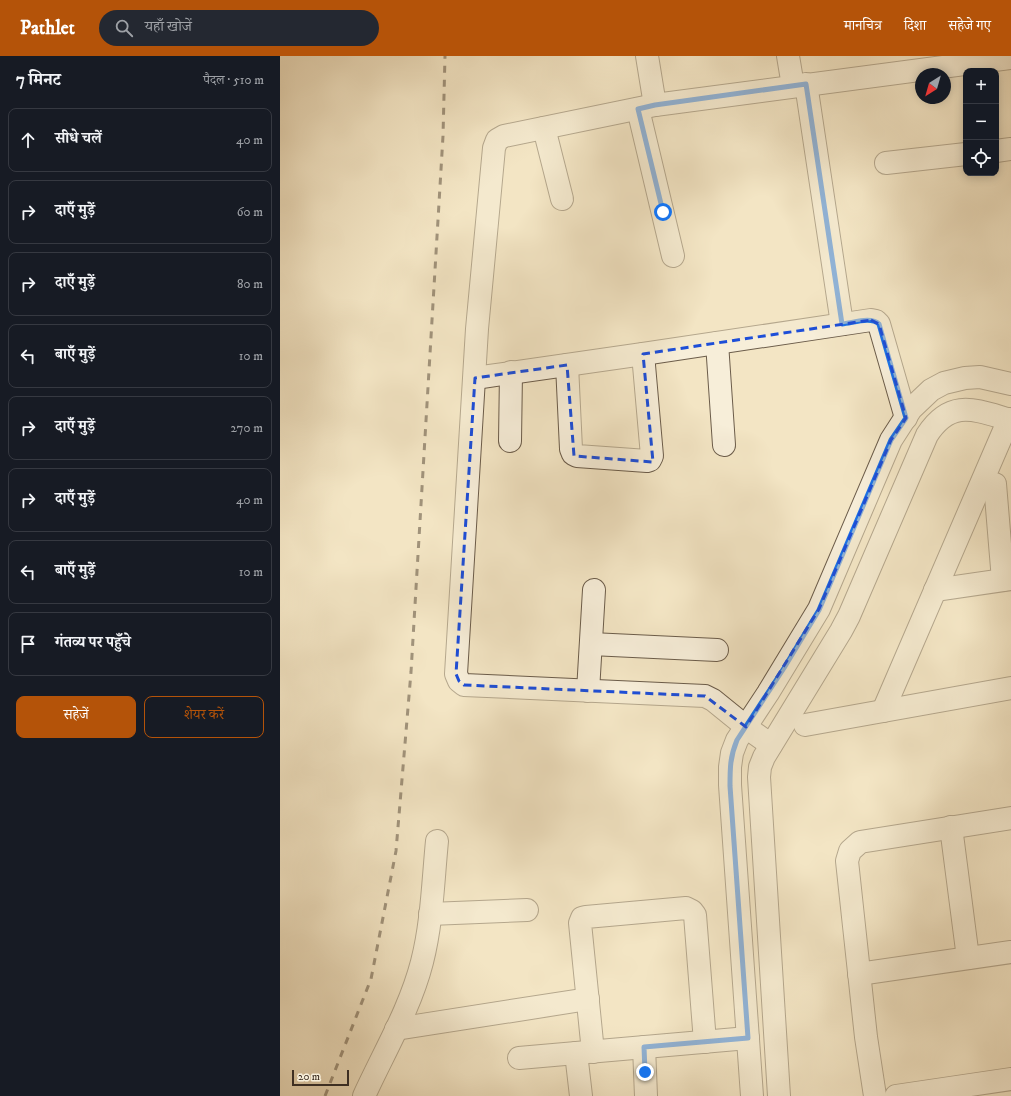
<!DOCTYPE html>
<html lang="hi">
<meta charset="utf-8">
<style>
:root{--surface:#171b24;--page:#242831;--text:#f1f3f6;--muted:#9ea1a6;--line:#363941;--accent:#b45309}
body{margin:0;font-family:"IM FELL DW Pica","Noto Serif Devanagari",serif;background:var(--page);color:var(--text)}
.controls{position:absolute;right:12px;top:12px;display:grid;overflow:hidden;border-radius:8px;box-shadow:0 2px 10px #0003}
.controls button{width:36px;height:36px;display:grid;place-items:center;padding:0;border:0;border-bottom:1px solid var(--line);background:var(--surface);color:var(--text);font:20px sans-serif}
.compass{position:absolute;left:635px;top:12px;width:36px;height:36px;border-radius:50%;background:var(--surface);box-shadow:0 2px 10px #0003;rotate:217deg}
.scale{position:absolute;left:12px;bottom:10px;width:57px;box-sizing:border-box;padding-left:4px;border:2px solid #3e2f22;border-top:0;font-size:11px;line-height:14px;white-space:nowrap;color:#3e2f22;-webkit-text-stroke:3px #f7eed9;paint-order:stroke}
.stop{position:absolute;width:12px;height:12px;margin:-9px;border:3px solid #1a73e8;border-radius:50%;background:#fff}
.stop.end{background:#1a73e8;border-color:#fff;box-shadow:0 1px 4px #0008}
.list{margin:0;padding:0;list-style:none}
h2{display:flex;justify-content:space-between;align-items:center;height:52px;margin:0;padding:0 16px;font-size:17px}
h2 small{font-size:13px;font-weight:400;color:var(--muted)}
.list li{display:grid;grid-template-columns:26px 1fr auto;gap:12px;align-items:center;box-sizing:border-box;height:64px;margin:0 8px 8px;padding:0 8px;border:1px solid var(--line);border-radius:8px}
.list b{display:block;font-size:15px;white-space:nowrap}
.list em{font-size:13px;font-style:normal;color:var(--muted)}
.actions{display:flex;gap:8px;padding:12px 16px}
.actions a{flex:1;padding:9px 0;border:1px solid var(--accent);border-radius:8px;text-align:center;font-size:14px;color:var(--accent)}
.actions .main{background:var(--accent);color:#fff}
.icon{flex:none;width:22px;height:22px;fill:none;stroke:currentColor;stroke-width:2;stroke-linecap:round;stroke-linejoin:round}
.map{position:relative;flex:none;width:731px;height:1040px;overflow:hidden}
header{display:flex;align-items:center;gap:24px;box-sizing:border-box;height:56px;padding:0 20px;background:var(--accent);color:#fff}
header strong{font-size:19px}
nav{display:flex;gap:22px;margin-inline-start:auto;font-size:14px}
.search{width:280px;height:36px;background:var(--page);display:flex;align-items:center;gap:10px;box-sizing:border-box;padding:0 14px;border-radius:22px;color:var(--muted);font-size:15px}
main{display:flex}
aside{flex:1;background:var(--surface)}
.map>svg:first-child{display:block}
</style>
<header>
<strong>Pathlet</strong>
<div class="search"><svg class="icon" aria-label="search" viewBox="0 0 24 24"><circle cx="10" cy="10" r="6"/><path d="M15 15l6 6"/></svg>यहाँ खोजें</div>
<nav><a>मानचित्र</a><a>दिशा</a><a>सहेजे गए</a></nav>
</header>
<main>
<aside>
<h2>7 मिनट<small>पैदल · 510 m</small></h2>
<ul class="list">
<li><svg class="icon" aria-label="ahead" viewBox="0 0 24 24"><path d="M12 20V5M6 11l6-6 6 6"/></svg><div><b>सीधे चलें</b></div><em>40 m</em></li>
<li><svg class="icon" aria-label="right" viewBox="0 0 24 24"><path d="M7 20v-9h11M14 6l5 5-5 5"/></svg><div><b>दाएँ मुड़ें</b></div><em>60 m</em></li>
<li><svg class="icon" aria-label="right" viewBox="0 0 24 24"><path d="M7 20v-9h11M14 6l5 5-5 5"/></svg><div><b>दाएँ मुड़ें</b></div><em>80 m</em></li>
<li><svg class="icon" aria-label="left" viewBox="0 0 24 24"><path d="M17 20v-9H6M10 6l-5 5 5 5"/></svg><div><b>बाएँ मुड़ें</b></div><em>10 m</em></li>
<li><svg class="icon" aria-label="right" viewBox="0 0 24 24"><path d="M7 20v-9h11M14 6l5 5-5 5"/></svg><div><b>दाएँ मुड़ें</b></div><em>270 m</em></li>
<li><svg class="icon" aria-label="right" viewBox="0 0 24 24"><path d="M7 20v-9h11M14 6l5 5-5 5"/></svg><div><b>दाएँ मुड़ें</b></div><em>40 m</em></li>
<li><svg class="icon" aria-label="left" viewBox="0 0 24 24"><path d="M17 20v-9H6M10 6l-5 5 5 5"/></svg><div><b>बाएँ मुड़ें</b></div><em>10 m</em></li>
<li><svg class="icon" aria-label="arrive" viewBox="0 0 24 24"><path d="M6 21V4h12l-3 4 3 4H6"/></svg><div><b>गंतव्य पर पहुँचे</b></div></li>
</ul>
<div class="actions"><a class="main">सहेजें</a><a>शेयर करें</a></div>
</aside>
<div class="map">
<svg width="731" height="1040" viewBox="0 0 731 1040">
<rect width="100%" height="100%" fill="#f3e5c4"/>
<filter id="stains"><feTurbulence type="fractalNoise" baseFrequency=".005" numOctaves="4"/><feColorMatrix values="0 0 0 0 .2 0 0 0 0 .09 0 0 0 0 .02 0 0 0 .5 -.17"/></filter>
<radialGradient id="worn" r=".72"><stop offset=".6" stop-color="#630" stop-opacity="0"/><stop offset="1" stop-color="#630" stop-opacity=".3"/></radialGradient>
<g fill="none" stroke-linecap="round" stroke-linejoin="round">
<g stroke="#6b5c4a" stroke-width="24">
<g id="minor">
<path d="M367,0L375,49"/>
<path d="M508,0L513,30"/>
<path d="M526,28L562,268"/>
<path d="M358,53L393,200"/>
<path d="M264,72L282,143"/>
<path d="M716,95L731,93"/>
<path d="M606,107L686,98"/>
<path d="M437,287L444,389"/>
<path d="M287,309L291,393L293,398L297,400L367,405L370,404L372,400L363,298"/>
<path d="M195,322L363,298L591,264L596,265L599,268L626,362"/>
<path d="M230,385L231,316"/>
<path d="M715,428L723,524"/>
<path d="M655,534L731,523"/>
<path d="M311,588L437,594"/>
<path d="M308,635L314,534"/>
<path d="M603,655L729,363"/>
<path d="M525,669L731,632"/>
<path d="M491,689L470,674L433,644L425,640L184,629L179,625L176,618L197,273L214,92L217,84L224,80L375,49L731,2"/>
<path d="M671,771L688,902"/>
<path d="M150,858L247,854"/>
<path d="M579,918L731,896"/>
<path d="M116,973L308,943"/>
<path d="M364,991L366,1040"/>
<path d="M313,996L300,867L302,862L306,861L406,852L412,855L415,859L425,986"/>
<path d="M296,997L301,1040"/>
<path d="M239,1002L468,982"/>
<path d="M84,1040C104,996 130,953 142,906C152,867 153,826 157,785"/>
<path d="M472,1040L450,729V711L452,697L457,684L488,637L539,553L611,384L631,353L651,334L664,327L685,322L700,321L731,328"/>
<path d="M499,1040L479,721L480,711L484,701L561,575L569,560L647,379C671,342 695,354 731,364"/>
<path d="M595,1040L586,981L567,805L570,795L580,786L731,762"/>
<path d="M616,1040L731,1023"/>
</g>
</g>
<use href="#minor" stroke="#f7eed9" stroke-width="22"/>
<path stroke="#3e2f22" stroke-width="3" stroke-dasharray="7 7" stroke-linecap="butt" d="M45,1040L91,923L116,795L131,616L163,80L165,0"/>
</g>
<g fill="none" stroke-linecap="round" stroke-linejoin="round">
<path stroke="#1a73e8" stroke-width="5" d="M365,1016L364,991L468,982L450,730C450,712 450,701 457,684L504,612L539,554L611,384L626,362L599,268C591,260 573,267 562,268L526,28L375,49L358,53L383,156"/>
</g>
<path d="M0 0H731V1040H0ZM591,264L599,268L626,362L611,384L539,553L466,671L425,640L184,629L179,625L176,618L195,322L287,309L294,400L373,406L363,298Z" fill="#f3e5c4" fill-opacity=".55" fill-rule="evenodd"/>
<path fill="none" stroke="#1d4ed8" stroke-width="3" stroke-dasharray="8 5" stroke-linejoin="round" d="M591,264L599,268L626,362L611,384L539,553L466,671L425,640L184,629L179,625L176,618L195,322L287,309L294,400L373,406L363,298Z"/>
<rect width="100%" height="100%" filter="url(#stains)"/>
<rect width="100%" height="100%" fill="url(#worn)"/>
</svg>
<div class="controls">
<button>+</button>
<button>−</button>
<button><svg class="icon" aria-label="locate" viewBox="0 0 24 24"><circle cx="12" cy="12" r="6"/><path d="M12 2v4M12 18v4M2 12h4M18 12h4"/></svg></button>
</div>
<svg class="compass" viewBox="-18 -18 36 36"><path d="M0-13l5 13h-10z" fill="#e53935"/><path d="M0 13l5-13h-10z" fill="#9ea1a6"/></svg>
<div class="scale">20 m</div>
<div class="stop" style="left:383px;top:156px"></div>
<div class="stop end" style="left:365px;top:1016px"></div>
</div>
</main>
